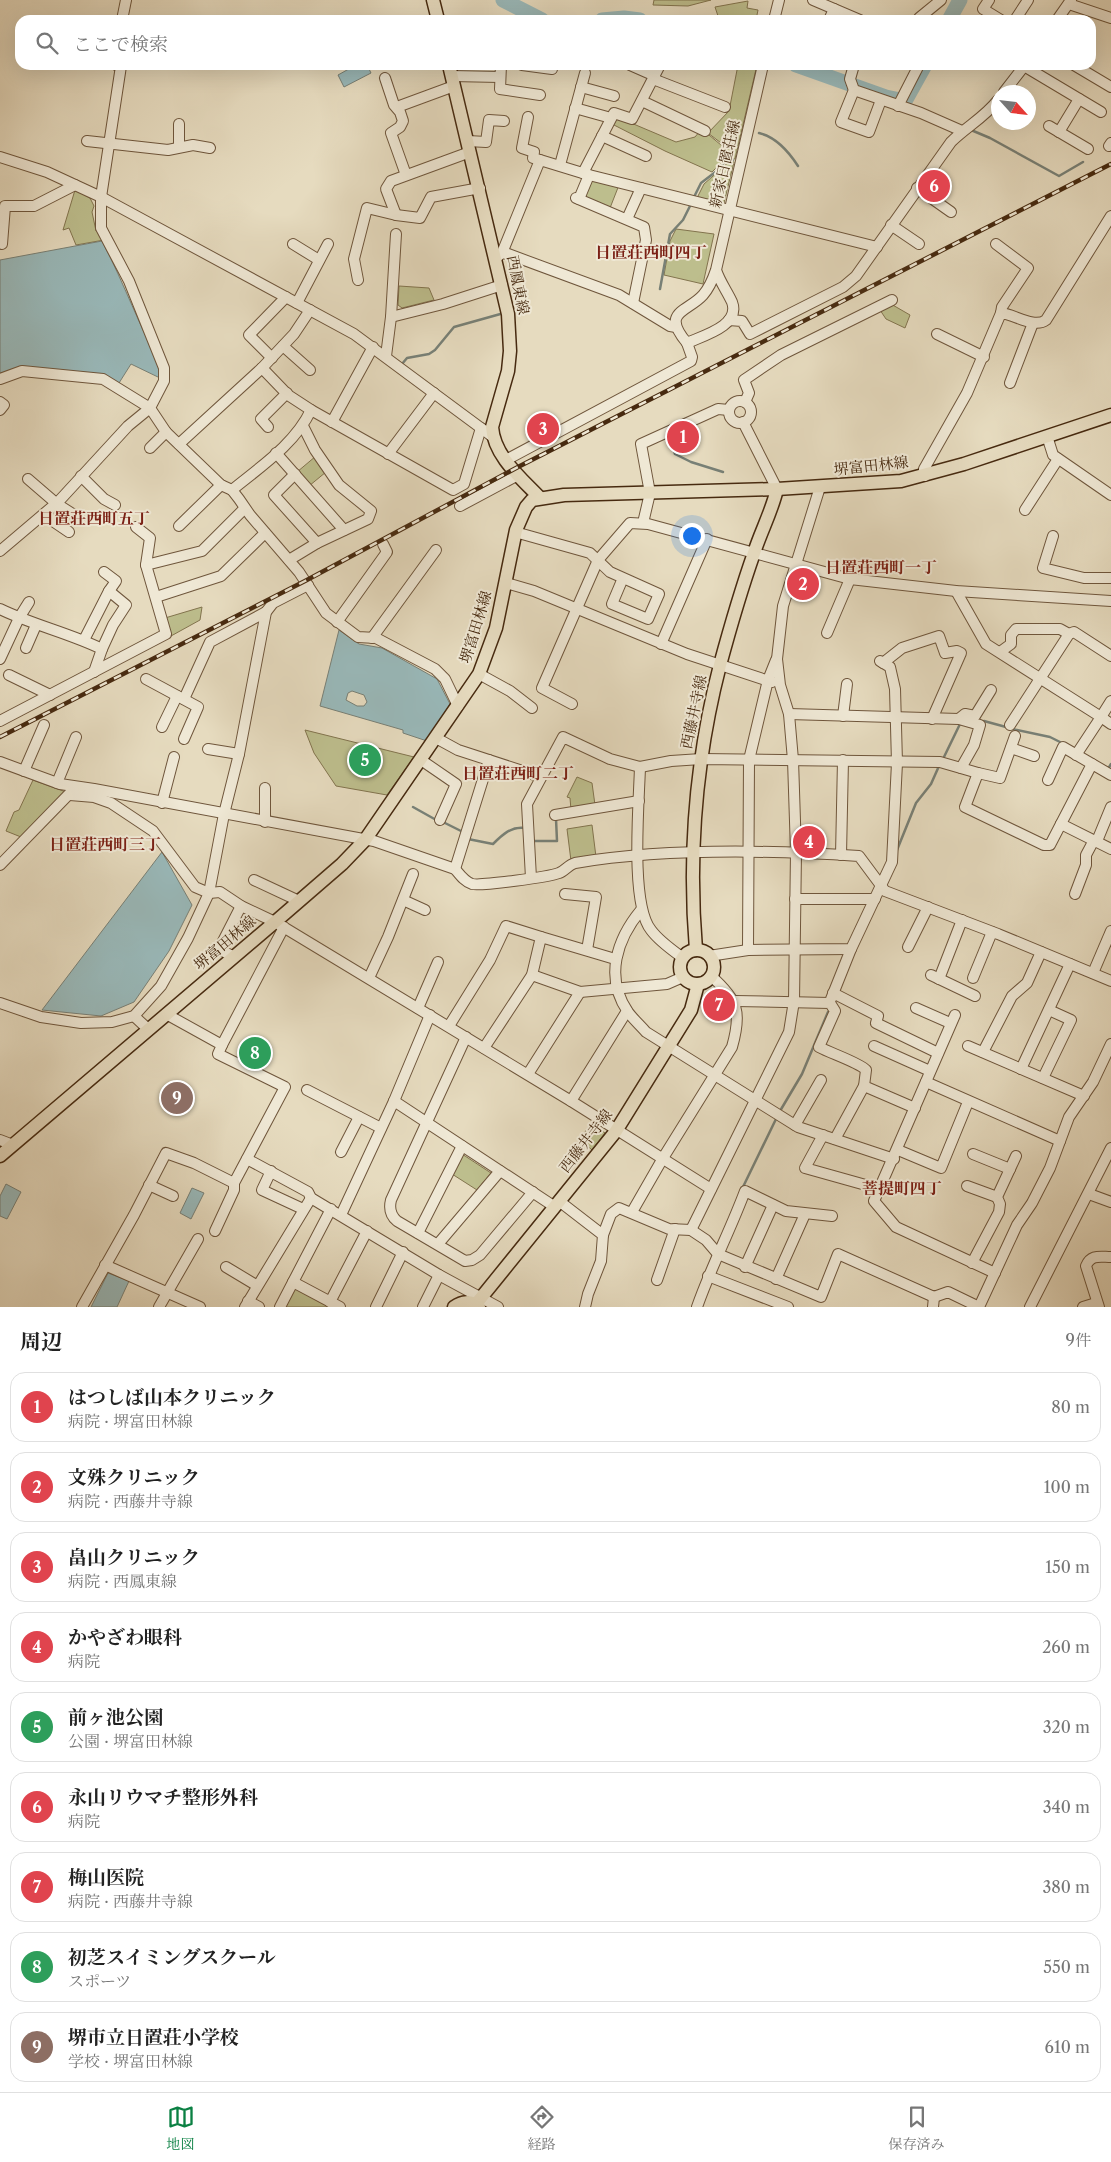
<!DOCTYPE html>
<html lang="ja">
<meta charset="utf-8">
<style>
:root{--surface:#fff;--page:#f2f2f2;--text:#222;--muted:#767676;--line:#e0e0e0;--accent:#0b8043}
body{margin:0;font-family:"Libre Caslon Text","Noto Serif JP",serif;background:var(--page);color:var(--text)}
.compass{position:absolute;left:991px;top:85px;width:45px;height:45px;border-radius:50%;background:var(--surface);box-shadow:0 5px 20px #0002;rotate:117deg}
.you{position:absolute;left:691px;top:535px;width:18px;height:18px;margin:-12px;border:4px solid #fff;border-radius:50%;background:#1a73e8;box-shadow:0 0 0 8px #1a73e833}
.badge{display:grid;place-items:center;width:32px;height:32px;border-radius:50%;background:var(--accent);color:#fff;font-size:16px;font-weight:700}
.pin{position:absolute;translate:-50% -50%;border:2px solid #fff;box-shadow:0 1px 5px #0006}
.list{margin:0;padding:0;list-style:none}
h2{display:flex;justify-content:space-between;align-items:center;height:65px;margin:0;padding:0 20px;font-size:21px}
h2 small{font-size:16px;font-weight:400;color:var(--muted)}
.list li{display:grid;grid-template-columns:32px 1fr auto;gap:15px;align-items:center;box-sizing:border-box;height:70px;margin:0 10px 10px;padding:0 10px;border:1px solid var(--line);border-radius:15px}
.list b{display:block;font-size:19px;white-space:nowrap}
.list p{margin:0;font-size:16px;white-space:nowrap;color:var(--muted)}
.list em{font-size:16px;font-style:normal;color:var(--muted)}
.icon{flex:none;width:28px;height:28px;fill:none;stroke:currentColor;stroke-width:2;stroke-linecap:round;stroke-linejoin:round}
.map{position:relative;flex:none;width:1111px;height:1307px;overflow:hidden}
.search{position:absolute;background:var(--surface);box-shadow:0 5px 20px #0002;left:15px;right:15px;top:15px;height:55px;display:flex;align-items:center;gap:12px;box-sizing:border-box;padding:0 18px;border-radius:15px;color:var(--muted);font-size:19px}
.sheet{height:785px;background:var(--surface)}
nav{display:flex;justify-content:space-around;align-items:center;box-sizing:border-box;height:70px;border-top:1px solid var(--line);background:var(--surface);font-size:14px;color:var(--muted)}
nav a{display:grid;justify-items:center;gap:2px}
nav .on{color:var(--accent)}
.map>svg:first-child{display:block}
</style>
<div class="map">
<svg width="1111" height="1307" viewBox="0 0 1111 1307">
<rect width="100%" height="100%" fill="#e6dbbf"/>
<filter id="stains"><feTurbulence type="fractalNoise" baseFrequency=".004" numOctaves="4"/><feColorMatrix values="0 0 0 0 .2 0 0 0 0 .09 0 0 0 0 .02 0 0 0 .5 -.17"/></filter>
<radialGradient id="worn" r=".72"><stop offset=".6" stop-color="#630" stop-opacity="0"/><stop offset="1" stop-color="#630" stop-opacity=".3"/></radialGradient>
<g fill="#bdbe8d" stroke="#82744e">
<path d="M654,0H711L688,6L653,5Z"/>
<path d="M748,1L747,8L758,10L756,20H718V16L715,7Z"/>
<path d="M738,65H757L735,159L726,158V151L723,161L712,172L665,151L612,124L617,117L676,142L695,137L700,131L709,135L727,150L725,146L708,133L729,111Z"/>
<path d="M730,161L734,162L723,207L696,200L704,184Z"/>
<path d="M591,180L619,185L610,208L585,198L584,195Z"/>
<path d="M75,190L90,198L94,206L92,212L96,231L99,230L104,240L76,245L69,228L63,230Z"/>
<path d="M676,229L714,234L703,284L664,275L670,241Z"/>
<path d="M399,286L429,288L434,300L402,308L398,305Z"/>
<path d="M891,304L910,315L905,328L886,319L880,310Z"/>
<path d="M316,456L326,472L309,486L297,472Z"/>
<path d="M202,607L200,620L171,636L165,618Z"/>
<path d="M305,730L414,757L387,795L336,786L314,753Z"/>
<path d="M577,777L592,783L595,805L571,810L570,798L567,797Z"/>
<path d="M33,780L66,792L21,837L6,831L14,812L19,810Z"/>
<path d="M592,825L596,857L571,861L567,829Z"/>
<path d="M591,1123L605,1133L592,1150L583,1142L581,1138Z"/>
<path d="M462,1154L491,1173L477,1190L452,1174Z"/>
<path d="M297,1289L331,1307H285L293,1290Z"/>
</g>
<g fill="#99b9ba" stroke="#788076" fill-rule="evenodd">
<path d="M356,65H367L371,73L344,87L338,75Z"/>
<path d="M102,241C124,283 140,328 162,369L160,378L131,364L119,383L0,374V260Z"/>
<path d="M339,630L359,644L382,648L437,679L450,704L427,741L403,733V730L320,706ZM352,691L364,695L367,702L364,706H357L346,700L348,693Z"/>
<path d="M162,852L192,905L169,951L134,1002L101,1016L42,1010Z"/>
<path d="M6,1184L21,1192L7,1219L0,1216V1196Z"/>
<path d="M192,1188L204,1193L191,1219L180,1213Z"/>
<path d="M108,1273L129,1281L117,1307H91Z"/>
</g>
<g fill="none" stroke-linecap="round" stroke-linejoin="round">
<g stroke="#788076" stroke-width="2.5">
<path d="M971,130L990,138L1059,176L1083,162"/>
<path d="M759,133C776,137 789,152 798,166"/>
<path d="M694,197L701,183L718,170L727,159L733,160"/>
<path d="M660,289L670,234L683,220L691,204"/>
<path d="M402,364L407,358L429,354L435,350L454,327L504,313"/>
<path d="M669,436L675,454L691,462L723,472"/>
<path d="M984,721L1006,727"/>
<path d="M1012,729L1050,737L1064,744"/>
<path d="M943,759L960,724"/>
<path d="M1108,769L1111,764"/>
<path d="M413,807L438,821"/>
<path d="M443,822L463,832"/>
<path d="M468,839L493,844C502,835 511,826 525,828"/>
<path d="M532,841H557L556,819"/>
<path d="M897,850L916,803L931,784L939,766"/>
<path d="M780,1111L802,1074L828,1012"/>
<path d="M742,1189L776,1119"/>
</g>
<g stroke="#99b9ba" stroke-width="15">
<path d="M503,0L542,20"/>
<path d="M602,20L624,18L640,20"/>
<path d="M949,20L960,0"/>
<path d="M796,65L886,97L905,101L925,65"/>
</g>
<g stroke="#6f563c" stroke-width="12">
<g id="minor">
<path d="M813,0L860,20"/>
<path d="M989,0L983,9L1001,20"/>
<path d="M1069,4L1111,18"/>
<path d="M122,20L126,0"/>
<path d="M774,20L779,0"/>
<path d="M829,20L834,9"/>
<path d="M920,20L919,18L941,0"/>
<path d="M1015,20L1028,0"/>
<path d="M1057,20L1071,0"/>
<path d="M116,65L121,66L101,197V228L129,281L164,368V381L150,408L166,432L221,485L232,490L239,499L250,515L299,572L326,613L358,637L376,638L435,669L445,679L458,706"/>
<path d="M501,65L500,89L540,95"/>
<path d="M522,65L552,69L553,65"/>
<path d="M630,65L655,76"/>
<path d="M854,65L850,79L854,90L921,113L962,131"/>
<path d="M1074,65L1111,87"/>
<path d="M1024,66L1101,112"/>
<path d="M452,76L500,77"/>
<path d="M385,78L394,105L400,112L403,121L400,127L391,133L406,175"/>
<path d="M653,79L725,107"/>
<path d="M581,87L614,96"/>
<path d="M854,90L841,122L869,132L881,100"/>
<path d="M1004,92L1025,65"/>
<path d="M642,101L705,131"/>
<path d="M898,106L919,65"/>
<path d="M397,107L454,86"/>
<path d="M575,108L611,118"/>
<path d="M528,117L522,148L534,152L533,158L540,160"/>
<path d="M1049,126L1088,149"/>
<path d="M1059,132L1079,99"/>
<path d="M602,136L646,156"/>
<path d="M87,141L168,150L193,145L210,148"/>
<path d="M468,141L486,142L489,120L504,121"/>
<path d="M1109,146L1111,143"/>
<path d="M179,147V124"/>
<path d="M0,157L47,172L101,197L354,334L493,437"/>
<path d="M560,165L585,73"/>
<path d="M583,173L614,113L632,119L660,65"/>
<path d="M917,188L951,212"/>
<path d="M576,198L644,227L646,240L633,303"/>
<path d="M579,199L589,175"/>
<path d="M396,215L386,189L391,181L470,152"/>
<path d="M627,219L641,188"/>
<path d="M891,225L919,244"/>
<path d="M2,244L5,206H34L75,185"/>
<path d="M293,244L319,260"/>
<path d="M996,244L1028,268L1002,307L1001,313"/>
<path d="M502,253L540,160L589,175L877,247"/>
<path d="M497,257L502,253L508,254L619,295L670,326L676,327"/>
<path d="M716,270C720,282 727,291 732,302C741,326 702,336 687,343C660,311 688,312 703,295C710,287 713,279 716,270L763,65"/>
<path d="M358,280L354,259L367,208L396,215L420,218L431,197L480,188"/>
<path d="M297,303L328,244"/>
<path d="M310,310L294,334L262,368L288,395L311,410L453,490L464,484L481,428"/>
<path d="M391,317L443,304L502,285"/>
<path d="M729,320L742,321L750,334L843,287L856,276L951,142C966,127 985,117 998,100"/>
<path d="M937,334L984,357"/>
<path d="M283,346L310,370"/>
<path d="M386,356L391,317L396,234"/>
<path d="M272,358L249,335L286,297"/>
<path d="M0,379L22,371L103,379L150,408L128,426L59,501L0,551"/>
<path d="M1010,383L1033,323"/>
<circle cx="740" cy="412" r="11"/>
<path d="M0,402L4,405L0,410"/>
<path d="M745,402L749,393L744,380L781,355L892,300"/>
<path d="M332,422L373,347"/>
<path d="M743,422L777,489"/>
<path d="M268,427L261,419L287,393"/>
<path d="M1047,436L1053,455L1111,495"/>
<path d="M179,444L262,368"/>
<path d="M150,448L166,432"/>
<path d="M276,453L344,530"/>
<path d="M388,454L434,393"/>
<path d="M506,460L691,361L692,357L687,343"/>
<path d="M295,474L274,495L317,543"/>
<path d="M81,476L104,499L115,505"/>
<path d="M925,476L924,469L967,393L1001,313C1014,314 1034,329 1046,320L1111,216"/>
<path d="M28,479L57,504L79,518"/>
<path d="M232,490C260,467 295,444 311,410"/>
<path d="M460,506L518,475"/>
<path d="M1025,510L1058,459"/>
<path d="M44,515L69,532"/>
<path d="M643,523L650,493L641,444L718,409L729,410"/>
<path d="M179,526L221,485"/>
<path d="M515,532L590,553L610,572L659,594L648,619L612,604L623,578"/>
<path d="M1053,536L1043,568L1084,578H1111"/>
<path d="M289,560L317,543L368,519L371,511L339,485L315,450L303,426"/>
<path d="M146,565L202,551L244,509"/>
<path d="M104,572L116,581L109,591"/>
<path d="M506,583L534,591L687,654L772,682"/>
<path d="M956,591L986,644L1101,717L1076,755"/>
<path d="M156,597L221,576L265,533"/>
<path d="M0,609C33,625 69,633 102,649L94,672"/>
<path d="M337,622L387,552L383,544"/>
<path d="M827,633L850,579"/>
<path d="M372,638L436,550"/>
<path d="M84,640L109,591L126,605L113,625L102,649"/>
<path d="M661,644L707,539"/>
<path d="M26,648L36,625"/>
<path d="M1000,652L1011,644V635L1016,629H1060L1069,634"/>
<path d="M0,659L19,618L29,602"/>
<path d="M883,663L902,648L939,636L945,653L957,651L961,653L932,719"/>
<path d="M479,674L510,691L532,708"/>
<path d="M9,675L50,695"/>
<path d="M146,679L198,707L184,739"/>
<path d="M184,699L210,642L266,612"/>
<path d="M1111,701L1101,717L1111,724"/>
<path d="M572,704L542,688L598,560L630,523L648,524L850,579L956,591L1111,601"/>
<path d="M789,714L959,719L980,725L974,745L961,768"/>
<path d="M843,716L847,684"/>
<path d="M960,718L965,714L975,716L991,690"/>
<path d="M0,721L166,634L146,565L150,538L136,527"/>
<path d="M1010,725L1069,634L1074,632L1111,656"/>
<path d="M162,727L177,696"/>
<path d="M436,738L458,750L541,777"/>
<path d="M1011,748L1034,756"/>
<path d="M208,749L239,754"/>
<path d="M421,760L456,784L440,820"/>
<path d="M0,762L60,784L94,789L374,841L455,869C460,875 465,882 472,884C481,886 549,877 559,873C565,871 568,865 575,863C665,848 768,850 859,856L885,891L998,934L1111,981"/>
<path d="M640,767C639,803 630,904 651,930C659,941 672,950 683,958"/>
<path d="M24,771L44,725"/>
<path d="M978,773L1000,778L1015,736"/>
<path d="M1048,780L1063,747L1111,775"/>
<path d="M57,783L76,737"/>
<path d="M265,788V822"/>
<path d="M70,795L94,797L111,803L153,831L195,887L209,893L220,892L241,906L275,922L571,1101L711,1189"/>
<path d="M162,803L174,757"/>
<path d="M555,815L639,801"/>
<path d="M1061,824L1111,849"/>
<path d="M1097,841L1111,807"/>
<path d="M841,855L843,760"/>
<path d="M0,865L74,789"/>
<path d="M455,869L489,760"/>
<path d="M531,878L527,804L563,737L610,759L640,767L671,761L701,759L940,762L978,773L965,807L1044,845H1050L1092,764"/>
<path d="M254,880L299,901"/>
<path d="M565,894L596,897L587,950"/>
<path d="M1075,894L1086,865V855L1094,840"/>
<path d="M795,899H875"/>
<path d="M403,900L425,910"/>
<path d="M641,910C617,939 604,977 628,1012C633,1019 640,1025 646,1032L798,1127L894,1159"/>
<path d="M908,947L928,907"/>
<path d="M748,950L749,760L768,680L776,660"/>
<path d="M709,956L748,950L851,949L892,862L897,763L895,689L890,667L880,661"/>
<path d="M234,957L219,949L241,906"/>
<path d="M1093,973L1111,931"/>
<path d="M532,975L580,992L667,984L683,977"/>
<path d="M931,975L975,996"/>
<path d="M369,978L388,937L413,874"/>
<path d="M973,978L992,932"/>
<path d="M939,979L962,920"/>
<path d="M833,993L878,1016L876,1023L938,1053"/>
<path d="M831,999L851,949"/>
<path d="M735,1001L830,1003L835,1011L819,1047C830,1053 860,1063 866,1070L864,1086L915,1108"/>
<path d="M0,1003L41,1017L81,1023L112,1022L134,1016L161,986L188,938L209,893L224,814L239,754L266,612L273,603L308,585"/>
<path d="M418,1008L438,962"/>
<path d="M916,1008L950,1023"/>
<path d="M955,1015L874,1201L896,1227L995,1273"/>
<path d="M134,1016L148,1029"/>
<path d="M449,1026L490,960L506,926L541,937"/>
<path d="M466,1037L391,1200C389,1208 390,1215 397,1221L465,1261L472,1260L480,1255L533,1192"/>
<path d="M222,1045L284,927"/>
<path d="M874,1046L930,1071"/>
<path d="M968,1046L1084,1096"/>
<path d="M484,1048L532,975L541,937L615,959"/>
<path d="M983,1052L1012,996L1027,983L1041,952"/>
<path d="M1021,1069L1070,964"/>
<path d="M528,1074L580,992"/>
<path d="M1043,1078L1071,1020L1049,1010"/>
<path d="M926,1082L1060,1141"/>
<path d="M307,1090L381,1128"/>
<path d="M394,1101L555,1207"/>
<path d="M571,1101L627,1011"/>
<path d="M795,1125L821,1080"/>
<path d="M823,1135L805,1168L880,1189"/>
<path d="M835,1139L864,1086"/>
<path d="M0,1140L13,1145"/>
<path d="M898,1150L941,1168L968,1102"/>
<path d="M341,1152L359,1117"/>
<path d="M973,1154L1010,1169"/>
<path d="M247,1159L308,1192L311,1198L439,1275L498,1307"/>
<path d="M271,1171L262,1190L303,1209"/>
<path d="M149,1185L173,1196"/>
<path d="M967,1186L997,1197"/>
<path d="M1089,1194L1111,1202"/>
<path d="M559,1201L603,1235L601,1261L588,1294L585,1307"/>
<path d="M632,1212L663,1158L732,1047C742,1012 738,1000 711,976"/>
<path d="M341,1215L394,1101L430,1015"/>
<path d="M691,1230L789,1032L794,1001L796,852L793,760L789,714L780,685L777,659L783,606L820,487"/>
<path d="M215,1231L234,1190V1183"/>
<path d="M418,1233L462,1146"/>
<path d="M603,1235L611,1214L619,1208L669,1229L691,1230L706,1240L718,1254L821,1297L838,1254L934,1297L948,1292L979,1307"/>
<path d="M438,1244L500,1171"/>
<path d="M972,1263L999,1212L1000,1204L997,1197L1016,1156"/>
<path d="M105,1265L200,1307"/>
<path d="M226,1267L256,1285"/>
<path d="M745,1267L773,1205"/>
<path d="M708,1276L788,1307"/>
<path d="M776,1279L805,1214"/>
<path d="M657,1280L675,1229"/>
<path d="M293,1282L340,1307"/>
<path d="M248,1301L259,1307"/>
<path d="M330,1302L367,1231"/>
<path d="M82,1307L134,1215L166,1153L194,1163L234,1183L285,1087L218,1054L222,1045L166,1014"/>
<path d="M159,1307L198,1239"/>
<path d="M245,1307L311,1198"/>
<path d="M280,1307L331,1209"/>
<path d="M376,1307L403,1252"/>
<path d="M423,1307L439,1275"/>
<path d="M697,1307C711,1267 730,1231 745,1191L786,1211L832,1216"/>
<path d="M933,1307L934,1297"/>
<path d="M979,1307L1017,1225L1032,1203L1050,1168L1069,1117L1093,1082L1111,1044"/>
<path d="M1030,1307L1111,1148"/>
<path d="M1083,1307L1096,1303"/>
<path d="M1099,1307L1086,1266C1091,1254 1100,1257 1111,1257"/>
</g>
</g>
<g stroke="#472a10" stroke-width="15">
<g id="major">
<path d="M433,0L438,20"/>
<path d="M449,65L508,314L510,351L508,371L492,427C494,456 521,478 540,498"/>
<path d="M696,950C688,855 696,758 720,665C730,628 741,590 754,553C761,531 772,511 777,489"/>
<circle cx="697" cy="967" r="17"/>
<path d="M0,1156L275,922L342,864L365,840L479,674L496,628L516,530L526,507L532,500L564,495L777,489L901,481L964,464L1111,415"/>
<path d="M476,1304L616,1131L691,1010L698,984"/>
<path d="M454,1307C462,1301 471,1300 479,1307"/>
</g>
</g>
<use href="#minor" stroke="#efe8d5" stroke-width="10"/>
<use href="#major" stroke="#e6dbbf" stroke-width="12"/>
<g stroke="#472a10" stroke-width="4.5">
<path id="rail" d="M0,737L305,581L518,467L1111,164"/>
</g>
<use href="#rail" stroke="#efe8d5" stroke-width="2.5" stroke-dasharray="8" stroke-linecap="butt"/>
</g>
<g text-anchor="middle" stroke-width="4" stroke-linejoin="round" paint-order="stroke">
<g font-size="15" fill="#472a10" stroke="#efe8d5">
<text transform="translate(725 164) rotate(-77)" y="5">新家日置荘線</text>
<text transform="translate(518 285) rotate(79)" y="5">西鳳東線</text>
<text transform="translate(871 466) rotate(-6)" y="5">堺富田林線</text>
<text transform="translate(476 627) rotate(-73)" y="5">堺富田林線</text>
<text transform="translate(694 712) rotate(-78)" y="5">西藤井寺線</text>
<text transform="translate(225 943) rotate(-40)" y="5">堺富田林線</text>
<text transform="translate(586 1141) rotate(-52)" y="5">西藤井寺線</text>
</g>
<g font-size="16" font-weight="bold" fill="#7a1f14" stroke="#efe8d5">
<text x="651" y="258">日置荘西町四丁</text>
<text x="94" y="524">日置荘西町五丁</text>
<text x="881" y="573">日置荘西町一丁</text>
<text x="518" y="779">日置荘西町二丁</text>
<text x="105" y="850">日置荘西町三丁</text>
<text x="902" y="1194">菩提町四丁</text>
</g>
</g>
<rect width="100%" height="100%" filter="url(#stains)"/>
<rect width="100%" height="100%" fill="url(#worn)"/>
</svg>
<svg class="compass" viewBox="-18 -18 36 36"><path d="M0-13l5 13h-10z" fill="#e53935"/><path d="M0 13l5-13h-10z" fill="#767676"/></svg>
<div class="you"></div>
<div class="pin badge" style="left:683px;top:437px;background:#e0444e">1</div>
<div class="pin badge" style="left:803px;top:584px;background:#e0444e">2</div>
<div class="pin badge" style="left:543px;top:429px;background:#e0444e">3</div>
<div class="pin badge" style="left:809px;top:842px;background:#e0444e">4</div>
<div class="pin badge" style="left:365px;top:760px;background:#2e9e5b">5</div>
<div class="pin badge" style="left:934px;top:186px;background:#e0444e">6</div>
<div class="pin badge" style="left:719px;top:1005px;background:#e0444e">7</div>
<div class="pin badge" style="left:255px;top:1053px;background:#2e9e5b">8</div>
<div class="pin badge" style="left:177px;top:1098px;background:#8d6e63">9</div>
<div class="search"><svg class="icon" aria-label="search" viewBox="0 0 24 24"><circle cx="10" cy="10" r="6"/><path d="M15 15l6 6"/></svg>ここで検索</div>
</div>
<section class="sheet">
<h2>周辺<small>9件</small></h2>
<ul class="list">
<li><span class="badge" style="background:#e0444e">1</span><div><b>はつしば山本クリニック</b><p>病院 · 堺富田林線</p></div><em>80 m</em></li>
<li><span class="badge" style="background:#e0444e">2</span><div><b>文殊クリニック</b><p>病院 · 西藤井寺線</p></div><em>100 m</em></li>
<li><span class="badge" style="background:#e0444e">3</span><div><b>畠山クリニック</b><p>病院 · 西鳳東線</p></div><em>150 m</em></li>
<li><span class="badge" style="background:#e0444e">4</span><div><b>かやざわ眼科</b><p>病院</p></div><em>260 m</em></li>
<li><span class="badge" style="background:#2e9e5b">5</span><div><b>前ヶ池公園</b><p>公園 · 堺富田林線</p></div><em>320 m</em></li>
<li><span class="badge" style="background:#e0444e">6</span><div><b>永山リウマチ整形外科</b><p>病院</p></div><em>340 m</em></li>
<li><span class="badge" style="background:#e0444e">7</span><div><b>梅山医院</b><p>病院 · 西藤井寺線</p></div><em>380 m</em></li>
<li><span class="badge" style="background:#2e9e5b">8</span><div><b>初芝スイミングスクール</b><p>スポーツ</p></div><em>550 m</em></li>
<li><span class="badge" style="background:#8d6e63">9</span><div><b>堺市立日置荘小学校</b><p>学校 · 堺富田林線</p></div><em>610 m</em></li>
</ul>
</section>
<nav>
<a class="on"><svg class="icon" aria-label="map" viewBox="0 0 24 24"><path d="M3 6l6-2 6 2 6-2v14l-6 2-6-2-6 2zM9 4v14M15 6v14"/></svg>地図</a>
<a><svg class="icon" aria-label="directions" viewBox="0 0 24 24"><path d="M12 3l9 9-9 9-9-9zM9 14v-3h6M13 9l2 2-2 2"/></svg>経路</a>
<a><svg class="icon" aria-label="saved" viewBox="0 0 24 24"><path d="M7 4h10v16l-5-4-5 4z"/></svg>保存済み</a>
</nav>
